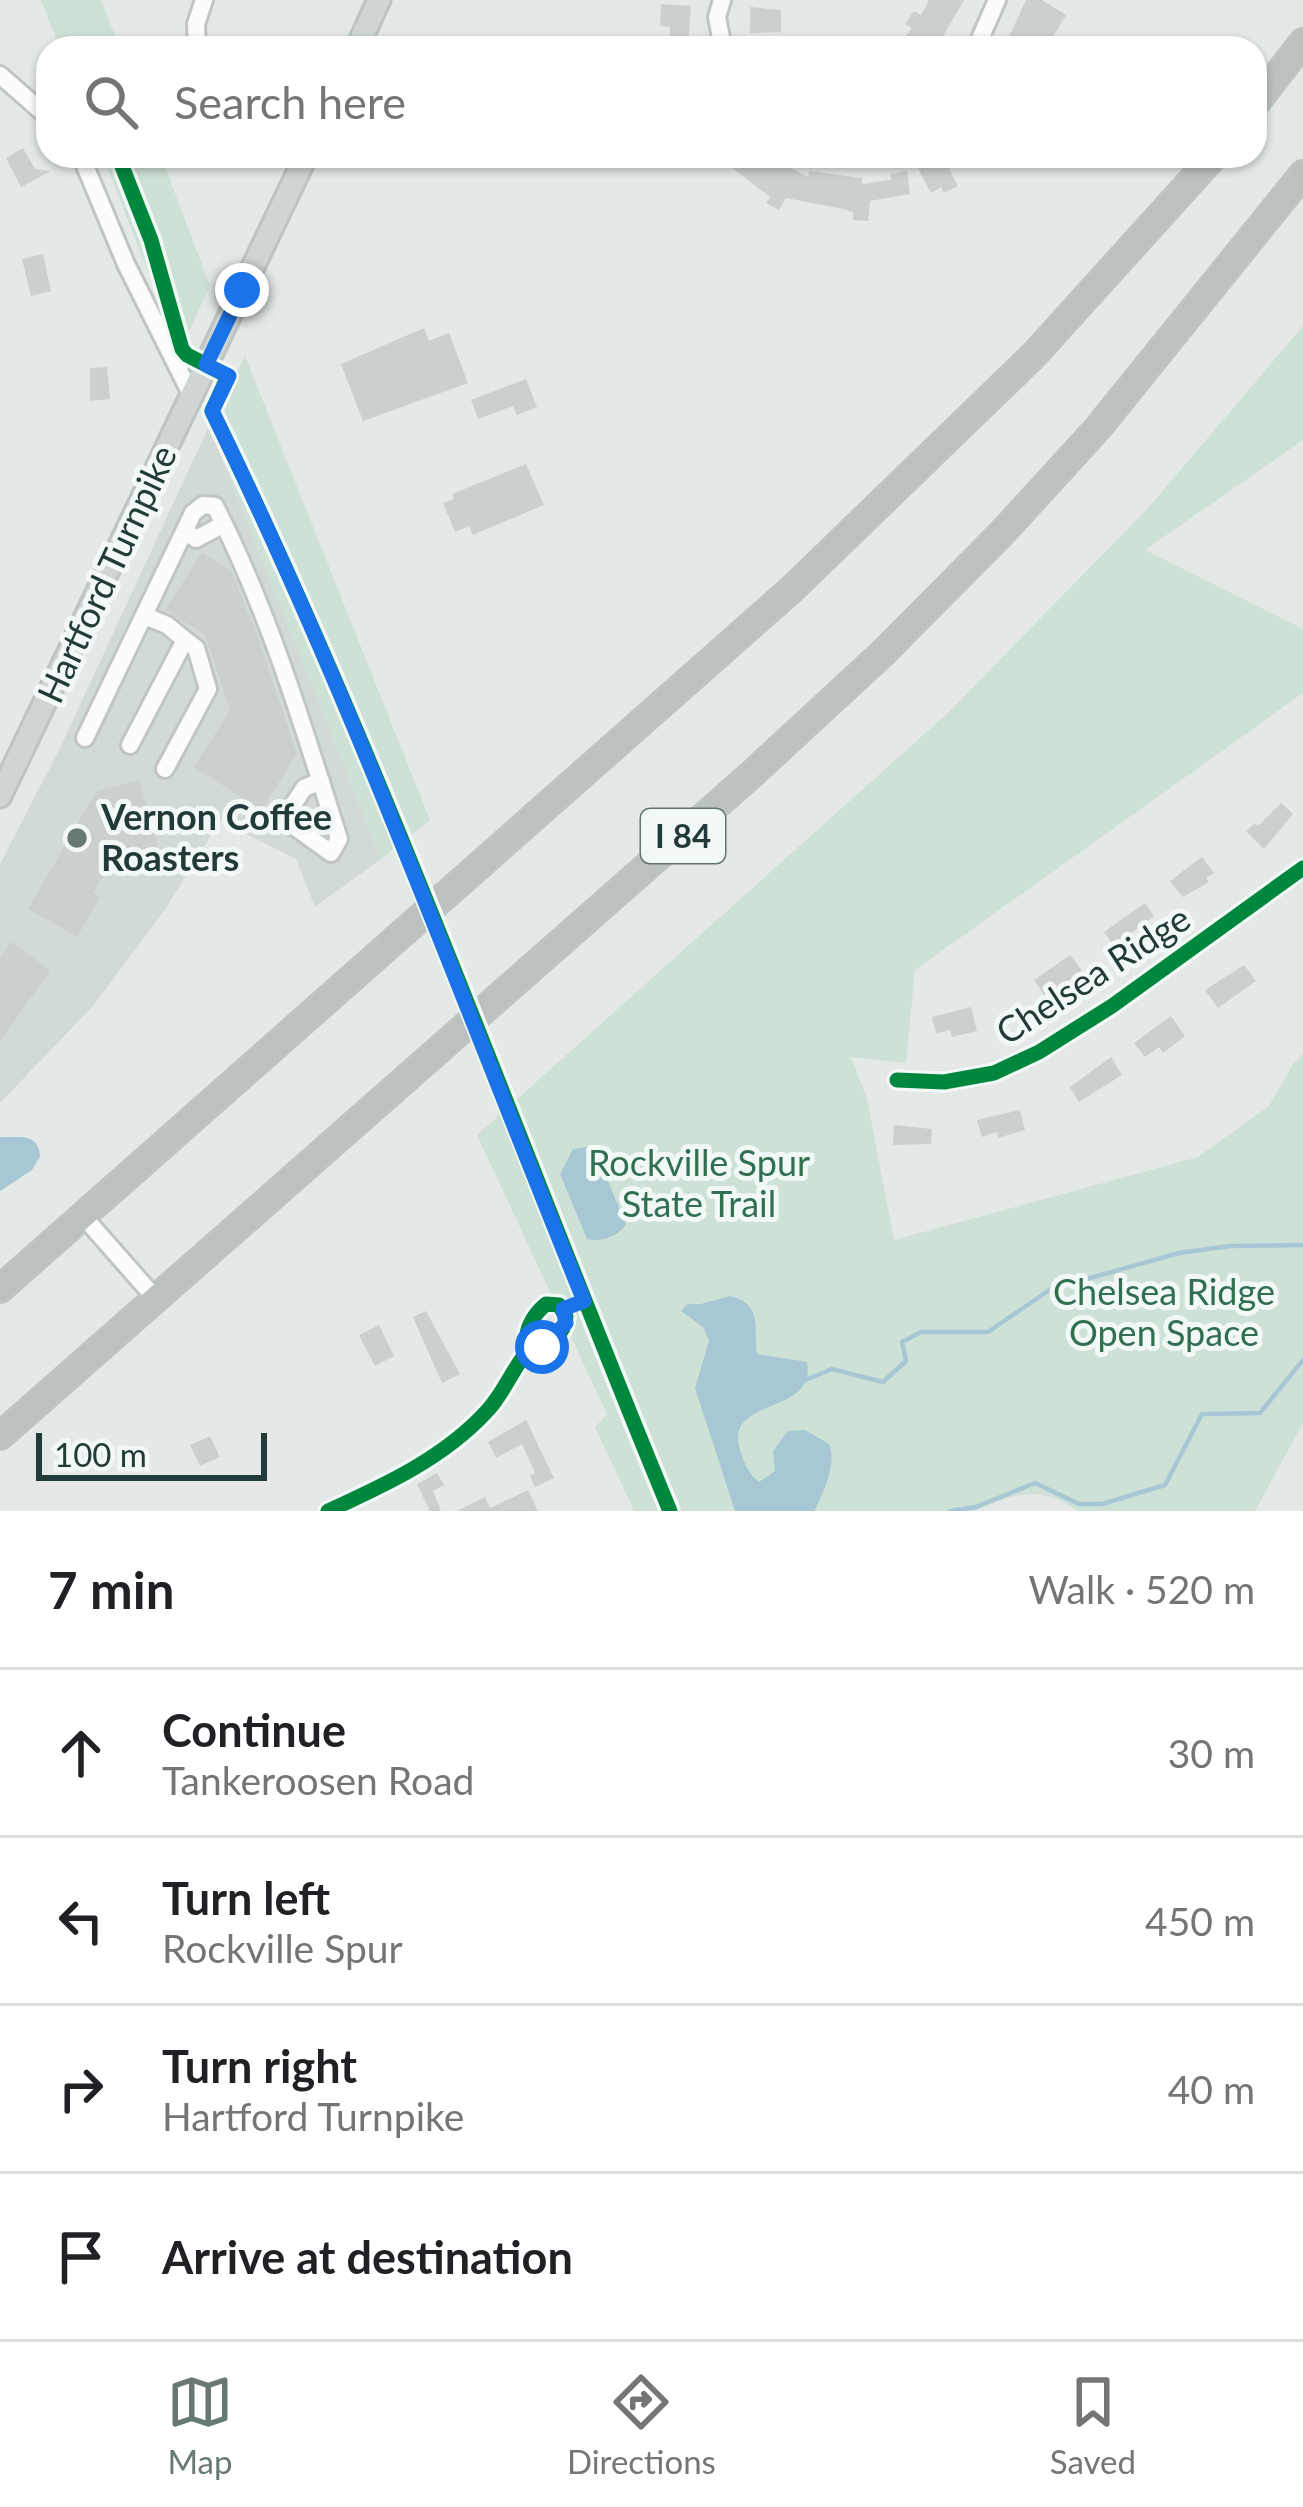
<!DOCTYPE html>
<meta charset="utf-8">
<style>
:root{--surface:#fff;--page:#f6f6f6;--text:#202124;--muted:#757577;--line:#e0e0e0;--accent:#677875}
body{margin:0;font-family:Lato,sans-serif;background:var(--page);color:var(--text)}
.scale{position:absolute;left:36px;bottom:30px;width:231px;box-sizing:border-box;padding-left:12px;border:6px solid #233b38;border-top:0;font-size:33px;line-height:42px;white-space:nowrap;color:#233b38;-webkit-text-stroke:9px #f2f8f6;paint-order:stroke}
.stop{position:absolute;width:36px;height:36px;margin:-27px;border:9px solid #1a73e8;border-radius:50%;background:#fff}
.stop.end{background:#1a73e8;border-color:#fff;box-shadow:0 3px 12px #0008}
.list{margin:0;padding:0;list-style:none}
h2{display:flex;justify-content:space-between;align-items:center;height:156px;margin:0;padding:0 48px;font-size:51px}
h2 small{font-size:39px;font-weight:400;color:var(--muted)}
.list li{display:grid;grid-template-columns:78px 1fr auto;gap:36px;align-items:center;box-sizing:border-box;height:168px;padding:0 48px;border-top:3px solid var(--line)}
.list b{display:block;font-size:45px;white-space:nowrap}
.list p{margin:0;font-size:39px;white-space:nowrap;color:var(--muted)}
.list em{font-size:39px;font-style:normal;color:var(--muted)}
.icon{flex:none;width:66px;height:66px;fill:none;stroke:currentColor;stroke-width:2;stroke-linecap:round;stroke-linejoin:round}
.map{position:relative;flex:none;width:1303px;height:1511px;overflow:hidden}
.search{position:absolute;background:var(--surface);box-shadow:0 3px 9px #0004;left:36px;right:36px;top:36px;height:132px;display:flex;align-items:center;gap:30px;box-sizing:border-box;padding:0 42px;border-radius:36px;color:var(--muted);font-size:45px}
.sheet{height:828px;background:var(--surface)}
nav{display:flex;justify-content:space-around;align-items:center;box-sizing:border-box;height:168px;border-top:3px solid var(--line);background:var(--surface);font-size:33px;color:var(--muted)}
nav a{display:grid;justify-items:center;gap:6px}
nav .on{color:var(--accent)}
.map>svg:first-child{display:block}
</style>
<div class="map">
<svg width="1303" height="1511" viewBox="0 0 1303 1511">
<rect width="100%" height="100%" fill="#e4e9e7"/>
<path fill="#d2dad7" d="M209,426L381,859L315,907L296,859L220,821L164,911L93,1006L0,1103V864L60,748Z"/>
<g fill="#cee1d6">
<path d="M41,0H101L120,48H60Z"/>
<path d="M103,156H161L210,286L179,352Z"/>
<path d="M1303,326V440L1145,550L1303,629V693L915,970L906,1063L851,1057L867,1099L894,1240L1198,1157L1269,1106L1293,1064L1303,1054V1423L1255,1511H1077C1041,1483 1013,1494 975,1511H634L595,1427L607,1414L477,1135L949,712L1148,508Z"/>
<path d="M245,356L430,820L381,859L209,426Z"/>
</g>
<g fill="#a7c7d5">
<path d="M0,1137C19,1138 39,1132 40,1157L32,1170L0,1191Z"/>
<path d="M586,1147L599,1160L626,1224C620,1236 600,1243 587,1239L560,1174L573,1149Z"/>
<path d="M730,1296C764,1304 753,1330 757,1354L807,1362C818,1416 723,1396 740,1450C744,1462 749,1475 759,1482L775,1471L773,1451L788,1431L805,1430L829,1444C837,1463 824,1493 814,1511H735L695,1388L709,1341L703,1327L681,1311L687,1304H701Z"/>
</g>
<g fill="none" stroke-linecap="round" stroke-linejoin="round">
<g stroke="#a7c7d5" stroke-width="4.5">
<path d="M803,1381L832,1369L883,1382L906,1361L902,1342L921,1332H988L1051,1289L1179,1253L1230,1246L1303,1245"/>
<path d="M950,1511L976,1507L1035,1483L1079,1504H1102L1165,1485L1202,1414L1260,1413L1303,1360"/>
</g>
</g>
<g fill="#cbd0cf">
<path d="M929,0H964L936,48H922L906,36L912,28L905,24L914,11L921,15Z"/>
<path d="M1026,0H1042L1066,15L1046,48H1017L1006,43Z"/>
<path d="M661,4L691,6L688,48H670V27L660,26Z"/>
<path d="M750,7L781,10V32L750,33Z"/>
<path d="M23,148L35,169L51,171L21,187L6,158Z"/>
<path d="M733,156H768L808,177L809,171L862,178V184L891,180V174L907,171L910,194L870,201L868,221L853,220V212L843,209L786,198L779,210L766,203L770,197L727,164Z"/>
<path d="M924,156H964L949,169L958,186L944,193L941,187L931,193L914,161Z"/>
<path d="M43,254L51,291L31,296L22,259Z"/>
<path d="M424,328L429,341L449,333L468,383L363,421L341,364Z"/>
<path d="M107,367L110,399L90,401V368Z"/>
<path d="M526,379L537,407L517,415L513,406L478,419L471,400Z"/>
<path d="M526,464L544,505L473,535L469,526L455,532L443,503L454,499L452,494Z"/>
<path d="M202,552L231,571L260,642L297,754L261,810L194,767L230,710L205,635L165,610Z"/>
<path d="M139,780L158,847L114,859L93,892L100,898L77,937L28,909L96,792Z"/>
<path d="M1281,803L1293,814L1264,849L1246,831L1255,823L1258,826Z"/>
<path d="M1202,857L1214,873L1206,878L1209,882L1183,897L1170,881Z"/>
<path d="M1145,903L1154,916L1114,946L1104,932Z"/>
<path d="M11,942L50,970L0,1042V958Z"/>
<path d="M1070,955L1082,971L1046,998L1034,980Z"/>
<path d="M1244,965L1256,981L1218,1008L1205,990Z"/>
<path d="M971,1007L977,1031L952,1037L950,1030L936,1033L932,1017Z"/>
<path d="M1171,1016L1185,1036L1163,1053L1159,1047L1145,1057L1134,1043Z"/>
<path d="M1111,1057L1122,1075L1079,1102L1070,1087Z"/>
<path d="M1020,1110L1025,1130L998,1138L997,1132L982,1137L977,1120Z"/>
<path d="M894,1125L932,1129L931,1144L893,1145Z"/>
<path d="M426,1311L460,1374L442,1383L413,1317Z"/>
<path d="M379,1325L394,1356L375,1366L359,1335Z"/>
<path d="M526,1420L554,1478L535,1487L530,1476L535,1473L522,1444L496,1458L488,1442Z"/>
<path d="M210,1436L220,1457L200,1466L190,1445Z"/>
<path d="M437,1473L444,1485L433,1491L441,1511H430L417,1484Z"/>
<path d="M528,1490L538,1511H457L485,1497L490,1508Z"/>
</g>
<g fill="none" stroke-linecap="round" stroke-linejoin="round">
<g stroke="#c1c6c4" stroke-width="22">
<g id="minor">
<path d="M722,0L717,17L723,48"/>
<path d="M197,48L196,24L204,0"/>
<path d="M976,48L997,0"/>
<path d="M0,75L48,117"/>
<path d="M81,156L126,264L191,394"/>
<path d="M185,531L196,539L224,524"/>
<path d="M145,616L167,625L185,640"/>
<path d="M85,738L193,513L203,505L215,506C269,612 303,726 339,839L331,853L284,819L304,788L321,781"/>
<path d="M130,745L185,640L196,648L208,689L165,769"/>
<path d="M897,1080L944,1082L994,1073L1039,1052L1112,1006L1303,868"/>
<path d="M83,1216L156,1299"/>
<path d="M328,1511C385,1485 444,1458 487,1411C504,1393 513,1368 529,1349C546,1350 565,1334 566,1317L559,1305L546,1304C533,1315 522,1332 529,1349"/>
</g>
</g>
<g stroke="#bdc5c3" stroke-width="27">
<g id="major">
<path d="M357,48L379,0"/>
<path d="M0,796L306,156"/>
</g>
</g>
<g stroke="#bdc5c3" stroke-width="30">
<g id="highway">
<path d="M1255,104L1303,42"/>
<path d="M0,1289L792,589L1034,355L1214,156"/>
<path d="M0,1436L752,774L884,652L1002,533L1098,428L1303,174"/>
</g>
</g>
<use href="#minor" stroke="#fbfcfb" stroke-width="16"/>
<use href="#major" stroke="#ced5d3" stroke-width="21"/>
<use href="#highway" stroke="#bbc1c1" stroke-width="24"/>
<g stroke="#f2f8f6" stroke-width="22">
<g id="cycleway">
<path d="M118,156L151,240L182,349L187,355L228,376L212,411C386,768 518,1144 670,1511"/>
<path d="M897,1080L944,1082L994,1073L1039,1052L1112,1006L1303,868"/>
<path d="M328,1511C385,1485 444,1458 487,1411C504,1393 513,1368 529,1349C546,1350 565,1334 566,1317L559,1305L546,1304C533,1315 522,1332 529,1349"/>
</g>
</g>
<use href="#cycleway" stroke="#00873e" stroke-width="15"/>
</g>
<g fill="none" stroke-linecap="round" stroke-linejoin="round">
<path stroke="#1a73e8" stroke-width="15" d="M242,290L206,365L229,376L212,411C353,700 463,1003 584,1301L563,1309L566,1323L542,1347"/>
</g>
<circle fill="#677875" stroke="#f2f8f6" stroke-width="4.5" cx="77" cy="838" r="12"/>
<g text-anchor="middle" stroke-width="10" stroke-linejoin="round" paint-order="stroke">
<rect fill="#f2f8f6" stroke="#617471" stroke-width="3" x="641" y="809" width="84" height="54" rx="9"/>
<g font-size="33" font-weight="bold" fill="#233b38">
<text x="683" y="848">I 84</text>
</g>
<g font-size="36" fill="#233b38" stroke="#f2f8f6">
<text transform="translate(107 574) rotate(-65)" y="13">Hartford Turnpike</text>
<text transform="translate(1093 975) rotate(-33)" y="13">Chelsea Ridge</text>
</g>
<g font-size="36" font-weight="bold" fill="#233b38" stroke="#f2f8f6" text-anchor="start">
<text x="101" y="830">Vernon Coffee<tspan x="101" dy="41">Roasters</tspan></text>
</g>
<g font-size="36" fill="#306f52" stroke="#f2f8f6">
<text x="699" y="1176">Rockville Spur<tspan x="699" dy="41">State Trail</tspan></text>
<text x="1164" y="1305">Chelsea Ridge<tspan x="1164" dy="41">Open Space</tspan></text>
</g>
</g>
</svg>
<div class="scale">100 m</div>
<div class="stop" style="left:542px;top:1347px"></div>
<div class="stop end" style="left:242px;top:290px"></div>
<div class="search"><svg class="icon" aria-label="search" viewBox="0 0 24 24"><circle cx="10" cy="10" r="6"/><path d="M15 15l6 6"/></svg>Search here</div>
</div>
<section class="sheet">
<h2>7 min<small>Walk · 520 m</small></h2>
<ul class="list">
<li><svg class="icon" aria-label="ahead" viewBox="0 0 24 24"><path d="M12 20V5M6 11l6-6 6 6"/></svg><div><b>Continue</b><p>Tankeroosen Road</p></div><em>30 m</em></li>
<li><svg class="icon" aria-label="left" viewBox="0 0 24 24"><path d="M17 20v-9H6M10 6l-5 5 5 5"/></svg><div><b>Turn left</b><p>Rockville Spur</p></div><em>450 m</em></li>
<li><svg class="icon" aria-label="right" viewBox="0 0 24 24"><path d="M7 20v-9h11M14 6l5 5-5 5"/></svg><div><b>Turn right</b><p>Hartford Turnpike</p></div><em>40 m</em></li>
<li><svg class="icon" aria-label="arrive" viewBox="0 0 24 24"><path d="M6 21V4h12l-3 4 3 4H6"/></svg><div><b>Arrive at destination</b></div></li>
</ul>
</section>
<nav>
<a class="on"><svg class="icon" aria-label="map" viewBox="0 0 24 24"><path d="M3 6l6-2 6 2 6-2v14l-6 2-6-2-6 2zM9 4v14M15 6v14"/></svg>Map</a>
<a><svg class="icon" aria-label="directions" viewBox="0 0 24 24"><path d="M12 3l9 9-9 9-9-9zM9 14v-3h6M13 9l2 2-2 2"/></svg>Directions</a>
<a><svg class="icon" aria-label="saved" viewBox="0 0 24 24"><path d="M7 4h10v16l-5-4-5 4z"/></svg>Saved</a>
</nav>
